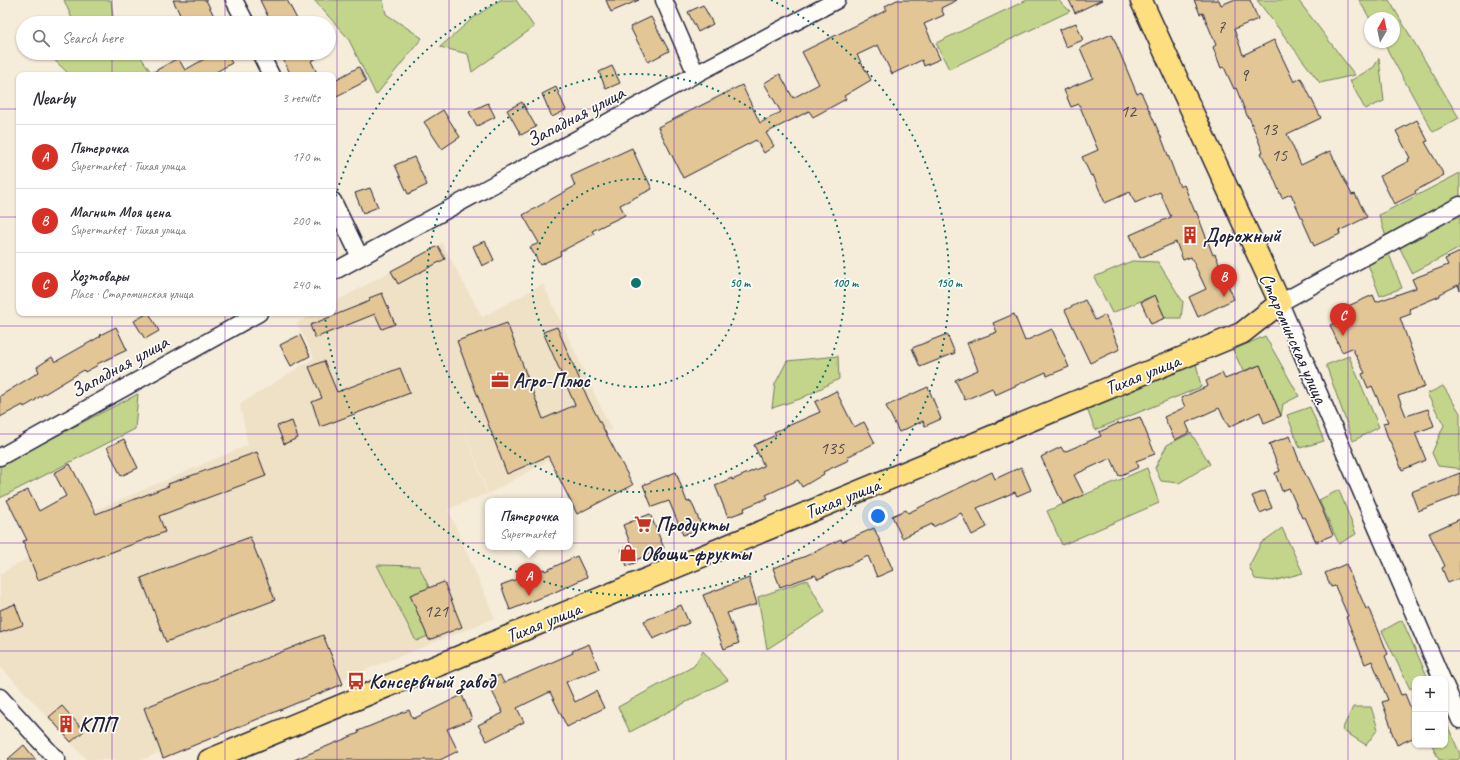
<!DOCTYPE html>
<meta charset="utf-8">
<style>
:root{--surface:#fff;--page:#f2f2f3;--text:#2b2b33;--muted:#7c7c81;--line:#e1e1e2;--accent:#d93025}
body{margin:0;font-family:Caveat,sans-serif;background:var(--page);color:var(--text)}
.controls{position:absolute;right:12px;bottom:12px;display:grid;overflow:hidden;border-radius:8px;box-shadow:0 1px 3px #0004}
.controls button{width:36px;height:36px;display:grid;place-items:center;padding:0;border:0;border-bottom:1px solid var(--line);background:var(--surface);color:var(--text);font:20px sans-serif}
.compass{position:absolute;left:1364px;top:12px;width:36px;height:36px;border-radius:50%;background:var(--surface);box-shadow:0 1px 3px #0004;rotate:9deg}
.you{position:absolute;left:878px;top:516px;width:14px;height:14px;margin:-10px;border:3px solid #fff;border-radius:50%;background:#1a73e8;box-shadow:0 0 0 6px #1a73e833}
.badge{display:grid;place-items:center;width:26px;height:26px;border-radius:50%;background:var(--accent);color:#fff;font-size:13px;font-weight:700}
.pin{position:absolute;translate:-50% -33px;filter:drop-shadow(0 1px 2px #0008)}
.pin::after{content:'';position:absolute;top:21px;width:14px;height:12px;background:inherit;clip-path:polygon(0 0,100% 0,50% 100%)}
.popup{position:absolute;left:485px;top:498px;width:88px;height:52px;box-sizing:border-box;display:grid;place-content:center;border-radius:8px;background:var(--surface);filter:drop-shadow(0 1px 3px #0005);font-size:13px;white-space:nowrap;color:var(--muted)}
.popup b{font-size:15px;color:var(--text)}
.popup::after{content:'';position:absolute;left:50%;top:100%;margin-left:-8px;border:8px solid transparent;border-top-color:var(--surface)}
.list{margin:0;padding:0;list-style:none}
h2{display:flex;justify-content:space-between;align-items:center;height:52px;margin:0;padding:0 16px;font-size:17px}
h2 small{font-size:13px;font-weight:400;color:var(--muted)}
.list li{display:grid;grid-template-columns:26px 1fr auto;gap:12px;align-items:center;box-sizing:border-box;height:64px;padding:0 16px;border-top:1px solid var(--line)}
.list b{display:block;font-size:15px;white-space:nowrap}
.list p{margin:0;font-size:13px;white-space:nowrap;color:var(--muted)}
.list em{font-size:13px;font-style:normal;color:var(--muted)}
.icon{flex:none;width:22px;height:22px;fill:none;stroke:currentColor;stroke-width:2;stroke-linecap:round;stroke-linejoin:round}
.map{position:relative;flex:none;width:1460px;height:760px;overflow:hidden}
.search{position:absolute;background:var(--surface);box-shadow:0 1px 3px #0004;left:16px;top:16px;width:320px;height:44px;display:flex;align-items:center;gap:10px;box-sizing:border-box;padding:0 14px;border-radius:22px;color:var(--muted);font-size:15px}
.panel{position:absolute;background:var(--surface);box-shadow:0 1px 3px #0004;left:16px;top:72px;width:320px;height:244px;border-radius:8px}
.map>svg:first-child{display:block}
</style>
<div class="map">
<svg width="1460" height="760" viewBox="0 0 1460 760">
<rect width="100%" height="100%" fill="#f5ecda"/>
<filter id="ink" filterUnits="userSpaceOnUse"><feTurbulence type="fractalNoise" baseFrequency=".025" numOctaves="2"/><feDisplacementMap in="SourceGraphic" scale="8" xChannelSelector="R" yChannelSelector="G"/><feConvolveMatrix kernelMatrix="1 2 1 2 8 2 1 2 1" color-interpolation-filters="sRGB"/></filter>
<g filter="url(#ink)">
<path fill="#efe1c6" d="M442,243L482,317L543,284L612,431L604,430L488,494L456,404L487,494L448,509L495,618L141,760H87L0,666V574L30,557L23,541L248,445L240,404L314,358L297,323L315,313H333V303Z"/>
<g fill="#c3d58a" stroke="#727c62">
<path d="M64,0H111L113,17L117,23H74Z"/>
<path d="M314,0H383L386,14L422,38L376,95L348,38Z"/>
<path d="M500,0H516L534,27L472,72L468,54L440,47L473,18Z"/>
<path d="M1027,0H1058L1070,11L949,69L936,43Z"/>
<path d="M1257,0H1298L1355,75L1320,83Z"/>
<path d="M1359,0H1389L1459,118L1433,132L1383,42H1394V18H1370V19Z"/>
<path d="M49,53H138L153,75H70L48,54Z"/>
<path d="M1379,58L1384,101L1365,109L1350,81L1374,67Z"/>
<path d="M1460,173V198L1386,237L1379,215Z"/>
<path d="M1460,213V248L1412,273L1398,244Z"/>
<path d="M1389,254L1402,288L1380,296L1367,262Z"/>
<path d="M1132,261L1158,262L1183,302L1181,318H1165L1155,295L1112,313L1094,277Z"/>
<path d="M1265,336L1299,396L1283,404L1281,416L1260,365L1243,371L1233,350Z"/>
<path d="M838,356L839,379L800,399L772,408L775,384L787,361Z"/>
<path d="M1349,356L1379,427L1353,441L1326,365Z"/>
<path d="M1196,363L1201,387L1095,430L1086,406Z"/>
<path d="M1443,386L1460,413V470L1456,468L1438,466L1432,453L1444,425L1427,394Z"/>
<path d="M138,394L135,429L0,498V465Z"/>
<path d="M1310,407L1324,441L1300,448L1287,415Z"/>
<path d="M1191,433L1210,464L1179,483L1161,481L1155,468L1167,445Z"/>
<path d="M1147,468L1159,503L1062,545L1047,511Z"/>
<path d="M1339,490L1356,534L1339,544L1319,500Z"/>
<path d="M1282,528L1303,573L1273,581L1255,579L1249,566L1261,543Z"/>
<path d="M377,565L419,566L448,628L416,641Z"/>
<path d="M807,580L825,612L767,649L758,597Z"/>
<path d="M1402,620L1428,678L1415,679V686L1410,689L1382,631Z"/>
<path d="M703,651L728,680L630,732L618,707L694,666Z"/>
<path d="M1353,707H1371L1378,729L1366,745L1342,730Z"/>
<path d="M1445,720L1460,754V758L1457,760H1439L1432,745H1445Z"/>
</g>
<g fill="#e2c696" stroke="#22223b">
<path d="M173,0H206L214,16L200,23H184Z"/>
<path d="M260,0H287L299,23H271Z"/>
<path d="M606,0H639L611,12Z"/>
<path d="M897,0H957L941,8L944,15L924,24L940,59L924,66L922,60L892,74L878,45L857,55L871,80L844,96L846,99L813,117L809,111L766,133L774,146L764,153L756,140L683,178L658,127L742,85L760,123L781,112L764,83L780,74L793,98L819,84L802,52L887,10L885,6Z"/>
<path d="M1069,0H1102L1075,13Z"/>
<path d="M1194,0H1219L1221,5L1233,0H1250L1258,19L1234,29L1243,55L1274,40L1294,82L1301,78L1321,118L1287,134L1301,165L1330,151L1352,195L1355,194L1367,217L1339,231L1340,234L1314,246L1291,194L1282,198L1270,169H1269L1261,153L1263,152L1249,117L1248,118L1236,88L1234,89L1224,67L1221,68L1213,47L1216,45L1203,13L1200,14Z"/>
<path d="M703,5L713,24L698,32L688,12Z"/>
<path d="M651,17L669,51L648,62L630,27Z"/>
<path d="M1076,23L1083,40L1066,47L1059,30Z"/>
<path d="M1112,34L1137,94L1141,92L1162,139L1180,187L1184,185L1195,212L1196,211L1213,255L1215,254L1234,299L1198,317L1189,297L1206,289L1191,257L1183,260L1176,242L1140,258L1130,235L1171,217L1160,192L1135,203L1130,192L1105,203L1093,175L1091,176L1082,157L1098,150L1079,104L1071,107L1064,90L1093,78L1080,48Z"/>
<path d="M215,53H226L232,63L211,75H148L178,58L185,70Z"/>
<path d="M280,53H327L311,61L318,75H291Z"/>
<path d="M612,66L620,83L606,89L599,72Z"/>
<path d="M359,67L366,81L333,98V81Z"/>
<path d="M556,87L566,110L552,117L542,94Z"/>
<path d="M522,102L536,127L521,135L507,110Z"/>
<path d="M488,103L495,117L477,126L469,112Z"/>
<path d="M443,110L460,137L442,149L424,122Z"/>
<path d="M1417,120L1428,141L1425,142L1444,175L1415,191L1416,193L1394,204L1380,176L1409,161L1408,159L1410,158L1396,131Z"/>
<path d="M632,148L645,177L646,176L652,189L620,205L625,215L592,231L594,234L560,252L561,255L540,265L530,247L539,243L523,215L575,186L571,176Z"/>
<path d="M414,157L427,185L408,194L395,165Z"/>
<path d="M370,188L378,207L363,213L355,193Z"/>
<path d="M485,241L494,260L482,266L473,246Z"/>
<path d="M438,246L445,259L398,284L391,271Z"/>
<path d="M1460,252V290L1458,285L1440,294V296L1409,309L1411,314L1400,318L1425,387L1398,396L1406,416L1428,409L1434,426L1415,433L1426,460L1402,470L1390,441H1389L1383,423L1388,422L1372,386L1368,388L1362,374L1365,373L1352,348L1342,352L1330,325L1352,315L1348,306L1373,295L1376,302L1416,288L1412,279L1448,265L1445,259Z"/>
<path d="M382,293L395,324L382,329L375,314L315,338L310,325L370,301L369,298Z"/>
<path d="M1155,295L1165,318L1151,324L1141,302Z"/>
<path d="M1085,300L1095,320L1105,315L1120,349L1090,363L1065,310Z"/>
<path d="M148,313H149L159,331L145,339L134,321Z"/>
<path d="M1014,314L1025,341L1052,329L1069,367L1047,376L1046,372L995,395L992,388L965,400L955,380L978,370L967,343L997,332L993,323Z"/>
<path d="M507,323L543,419L575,405L543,332L557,327L588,399L633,485L577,514L548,456L507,474L457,341Z"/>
<path d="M116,327L127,350L97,364L98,365L85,372L84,370L36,399V400L24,407L23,405L0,417V396L39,372L37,367L52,357L55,362L101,336L100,335Z"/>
<path d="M947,334L955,353L920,367L912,348Z"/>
<path d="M300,335L310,356L291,366L280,345Z"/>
<path d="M324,361L337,392L400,368L410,393L320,427L312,402L322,398L309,367Z"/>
<path d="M1260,365L1281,416L1264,423L1260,412L1229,427L1219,408L1186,423L1190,432L1175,440L1164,417L1185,407L1181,398L1208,386L1206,381L1222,373L1225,379Z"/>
<path d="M928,387L941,419L925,426L923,421L899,432L886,406Z"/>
<path d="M836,391L854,427L864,422L875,443L847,457L849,460L823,472L824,474L802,487L798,480L766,495L768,498L744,508L745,511L728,517L715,485L732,478V480L764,466L754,445L776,435L774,432L820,412L815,402Z"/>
<path d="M1140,417L1155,454L1136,461L1139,467L1119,476L1111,458L1074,475L1084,495L1063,504L1041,457L1061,447L1064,452L1101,436L1099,432L1119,423V424Z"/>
<path d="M292,421L298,438L284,444L277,426Z"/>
<path d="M1290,436L1300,463L1322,509L1333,535L1316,542L1305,517L1302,518L1289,488L1282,491L1275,473L1280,471L1269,444Z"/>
<path d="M124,439L138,468L121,476L107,447Z"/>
<path d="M257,452L266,476L159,516L165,532L38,580L23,541L27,540L7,500L28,490L39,511L66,496L54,473L70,464L96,514L169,486L168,484Z"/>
<path d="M1021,467L1031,490L1017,496L1015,492L977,508L987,527L972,535L961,513L933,527L932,524L902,538L892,516L906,510L908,513L992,472L995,479Z"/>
<path d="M676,472L687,502L691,501L702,527L683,535L669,501L652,507L643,485Z"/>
<path d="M1460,473V495L1418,511L1411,492Z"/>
<path d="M1265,491L1272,508L1260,513L1252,496Z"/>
<path d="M650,514L664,548L636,560L637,562L627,566L621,549L631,545L623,525Z"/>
<path d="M1460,519V578L1448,583L1442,568L1445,566L1429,533Z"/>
<path d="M874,528L893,570L877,577L868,556L818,579L815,575L780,587L773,568L806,556L841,539L842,542Z"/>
<path d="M250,537L275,600L166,642L141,578Z"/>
<path d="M577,556L587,577L553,593L510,610L501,585L544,569L545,571Z"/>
<path d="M1346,564L1356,588H1357L1366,609L1369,607L1388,654L1385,656L1401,695L1405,694L1415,719V737L1397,745L1391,730L1392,729L1382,702L1388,700L1372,661L1365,664L1346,617L1348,616L1335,586L1331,587L1325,573Z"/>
<path d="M749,578L757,604L727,613L739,643L724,649L703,595Z"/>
<path d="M444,582L462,627L429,640L410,595Z"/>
<path d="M15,604L23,625L0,633V610Z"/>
<path d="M681,605L689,623L653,639L644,621Z"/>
<path d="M323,635L343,684L163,758L144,708Z"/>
<path d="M589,644L599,669L566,682L575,702L596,691L604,708L567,727L550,692L517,708L524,722L487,741L478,725L503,713L487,681L500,675L504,683L573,653L572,651Z"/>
<path d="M462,695L472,719L447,729L458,751L440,760H294L359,733L358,731L409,710L413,719Z"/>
<path d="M62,706L84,731L71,742L49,717Z"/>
<path d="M24,745L36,760H7Z"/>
</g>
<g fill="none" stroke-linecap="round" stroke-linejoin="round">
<g stroke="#22223b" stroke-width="19">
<g id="minor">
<path d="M234,0L246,23"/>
<path d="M664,0L696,74"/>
<path d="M260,53L271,75"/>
<path d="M333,201L360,257"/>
<path d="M333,272L696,74L837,0"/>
<path d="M0,457L259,313"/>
<path d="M1442,679L1280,303L1460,205"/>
<path d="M1445,685L1460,720"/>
<path d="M0,697L57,760"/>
</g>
</g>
<g stroke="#22223b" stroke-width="24">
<path id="major" d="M209,760L1242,333L1280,303L1141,0"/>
</g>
<use href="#minor" stroke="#fdfcf7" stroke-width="16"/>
<use href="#major" stroke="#fddf80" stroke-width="21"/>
</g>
</g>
<path fill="none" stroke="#7b2cbf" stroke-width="1" stroke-opacity="0.55" d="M112,0V23M225,0V23M337,0V760M449,0V760M562,0V760M674,0V760M786,0V760M898,0V760M1011,0V760M1123,0V760M1235,0V760M1348,0V760M112,53V75M225,53V75M0,109H19M333,109H1460M0,217H19M333,217H1460M112,313V760M225,313V760M0,326H1460M0,434H1460M0,543H1460M0,651H1460"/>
<g fill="none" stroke="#0f766e" stroke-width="2" stroke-dasharray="2 4">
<circle cx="636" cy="283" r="104"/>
<circle cx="636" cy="283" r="209"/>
<path d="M334 202A313 313 0 0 1 501 0M771 0A313 313 0 1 1 325 316"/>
</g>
<defs>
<g id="building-bare" transform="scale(1.38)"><path d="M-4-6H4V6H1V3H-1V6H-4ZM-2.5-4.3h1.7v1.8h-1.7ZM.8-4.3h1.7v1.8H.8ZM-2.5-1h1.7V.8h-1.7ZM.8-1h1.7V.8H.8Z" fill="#c8321e" stroke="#fdfcf7" stroke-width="2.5" paint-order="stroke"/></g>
<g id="office-bare" transform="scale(1.38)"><path d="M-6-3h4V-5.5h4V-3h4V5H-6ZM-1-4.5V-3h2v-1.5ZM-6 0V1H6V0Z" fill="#c8321e" stroke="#fdfcf7" stroke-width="2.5" paint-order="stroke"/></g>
<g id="supermarket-bare" transform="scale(1.38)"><path d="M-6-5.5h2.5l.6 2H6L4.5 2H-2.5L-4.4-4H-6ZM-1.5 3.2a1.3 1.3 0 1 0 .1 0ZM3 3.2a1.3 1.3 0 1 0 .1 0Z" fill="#c8321e" stroke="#fdfcf7" stroke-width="2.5" paint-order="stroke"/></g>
<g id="shop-bare" transform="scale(1.38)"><path d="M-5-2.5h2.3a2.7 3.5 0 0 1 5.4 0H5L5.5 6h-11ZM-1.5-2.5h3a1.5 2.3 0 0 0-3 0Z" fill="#c8321e" stroke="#fdfcf7" stroke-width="2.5" paint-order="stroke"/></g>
<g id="bus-bare" transform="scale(1.38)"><path d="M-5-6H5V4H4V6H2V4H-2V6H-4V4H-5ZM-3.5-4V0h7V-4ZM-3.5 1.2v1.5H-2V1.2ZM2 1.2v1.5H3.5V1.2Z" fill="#c8321e" stroke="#fdfcf7" stroke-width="2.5" paint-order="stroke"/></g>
</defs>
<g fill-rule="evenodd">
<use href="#building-bare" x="1190" y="235"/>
<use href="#office-bare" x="500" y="380"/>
<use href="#supermarket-bare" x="643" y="524"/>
<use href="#shop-bare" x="628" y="553"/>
<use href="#bus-bare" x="356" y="681"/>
<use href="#building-bare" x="66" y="724"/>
</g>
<g text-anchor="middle" stroke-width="3.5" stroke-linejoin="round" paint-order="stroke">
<g font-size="18" fill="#524b52">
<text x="1221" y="33">7</text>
<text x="1244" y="81">9</text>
<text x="1128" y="117">12</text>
<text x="1269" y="135">13</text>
<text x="1279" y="161">15</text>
<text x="832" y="454">135</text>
<text x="436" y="617">121</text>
</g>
<g font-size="20" fill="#22223b" stroke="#fdfcf7">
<text transform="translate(575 116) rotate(-28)" y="7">Западная улица</text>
<text transform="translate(1294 338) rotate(66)" y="7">Староминская улица</text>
<text transform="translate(119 366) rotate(-29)" y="7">Западная улица</text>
<text transform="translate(1142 374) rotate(-22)" y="7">Тихая улица</text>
<text transform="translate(842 498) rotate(-22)" y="7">Тихая улица</text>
<text transform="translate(543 622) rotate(-22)" y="7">Тихая улица</text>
</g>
<g font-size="20" font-weight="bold" fill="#22223b" stroke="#fdfcf7" text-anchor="start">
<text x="1203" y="242">Дорожный</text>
<text x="513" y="387">Агро-Плюс</text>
<text x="656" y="531">Продукты</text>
<text x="641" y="560">Овощи-фрукты</text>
<text x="369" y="688">Консервный завод</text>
<text x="79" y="731">КПП</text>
</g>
</g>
<circle cx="636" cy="283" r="6" fill="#0f766e" stroke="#fdfcf7" stroke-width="2"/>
<g font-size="12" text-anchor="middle" font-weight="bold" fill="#0f766e" stroke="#fdfcf7" stroke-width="3.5" stroke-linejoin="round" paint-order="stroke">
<text x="740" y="287">50 m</text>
<text x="845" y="287">100 m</text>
<text x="949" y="287">150 m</text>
</g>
</svg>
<div class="controls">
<button>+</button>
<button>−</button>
</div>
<svg class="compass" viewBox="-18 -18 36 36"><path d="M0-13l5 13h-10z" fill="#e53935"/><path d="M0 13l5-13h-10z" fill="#7c7c81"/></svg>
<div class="you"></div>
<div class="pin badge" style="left:529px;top:596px">A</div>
<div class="popup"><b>Пятерочка</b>Supermarket</div>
<div class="pin badge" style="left:1224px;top:297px">B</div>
<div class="pin badge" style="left:1343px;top:336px">C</div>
<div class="search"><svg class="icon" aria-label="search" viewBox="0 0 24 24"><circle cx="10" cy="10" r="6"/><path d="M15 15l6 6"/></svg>Search here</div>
<section class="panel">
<h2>Nearby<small>3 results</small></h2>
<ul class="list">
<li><span class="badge">A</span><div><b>Пятерочка</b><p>Supermarket · Тихая улица</p></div><em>170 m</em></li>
<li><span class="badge">B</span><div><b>Магнит Моя цена</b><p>Supermarket · Тихая улица</p></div><em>200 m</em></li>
<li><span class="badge">C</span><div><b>Хозтовары</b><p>Place · Староминская улица</p></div><em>240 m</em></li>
</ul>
</section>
</div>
